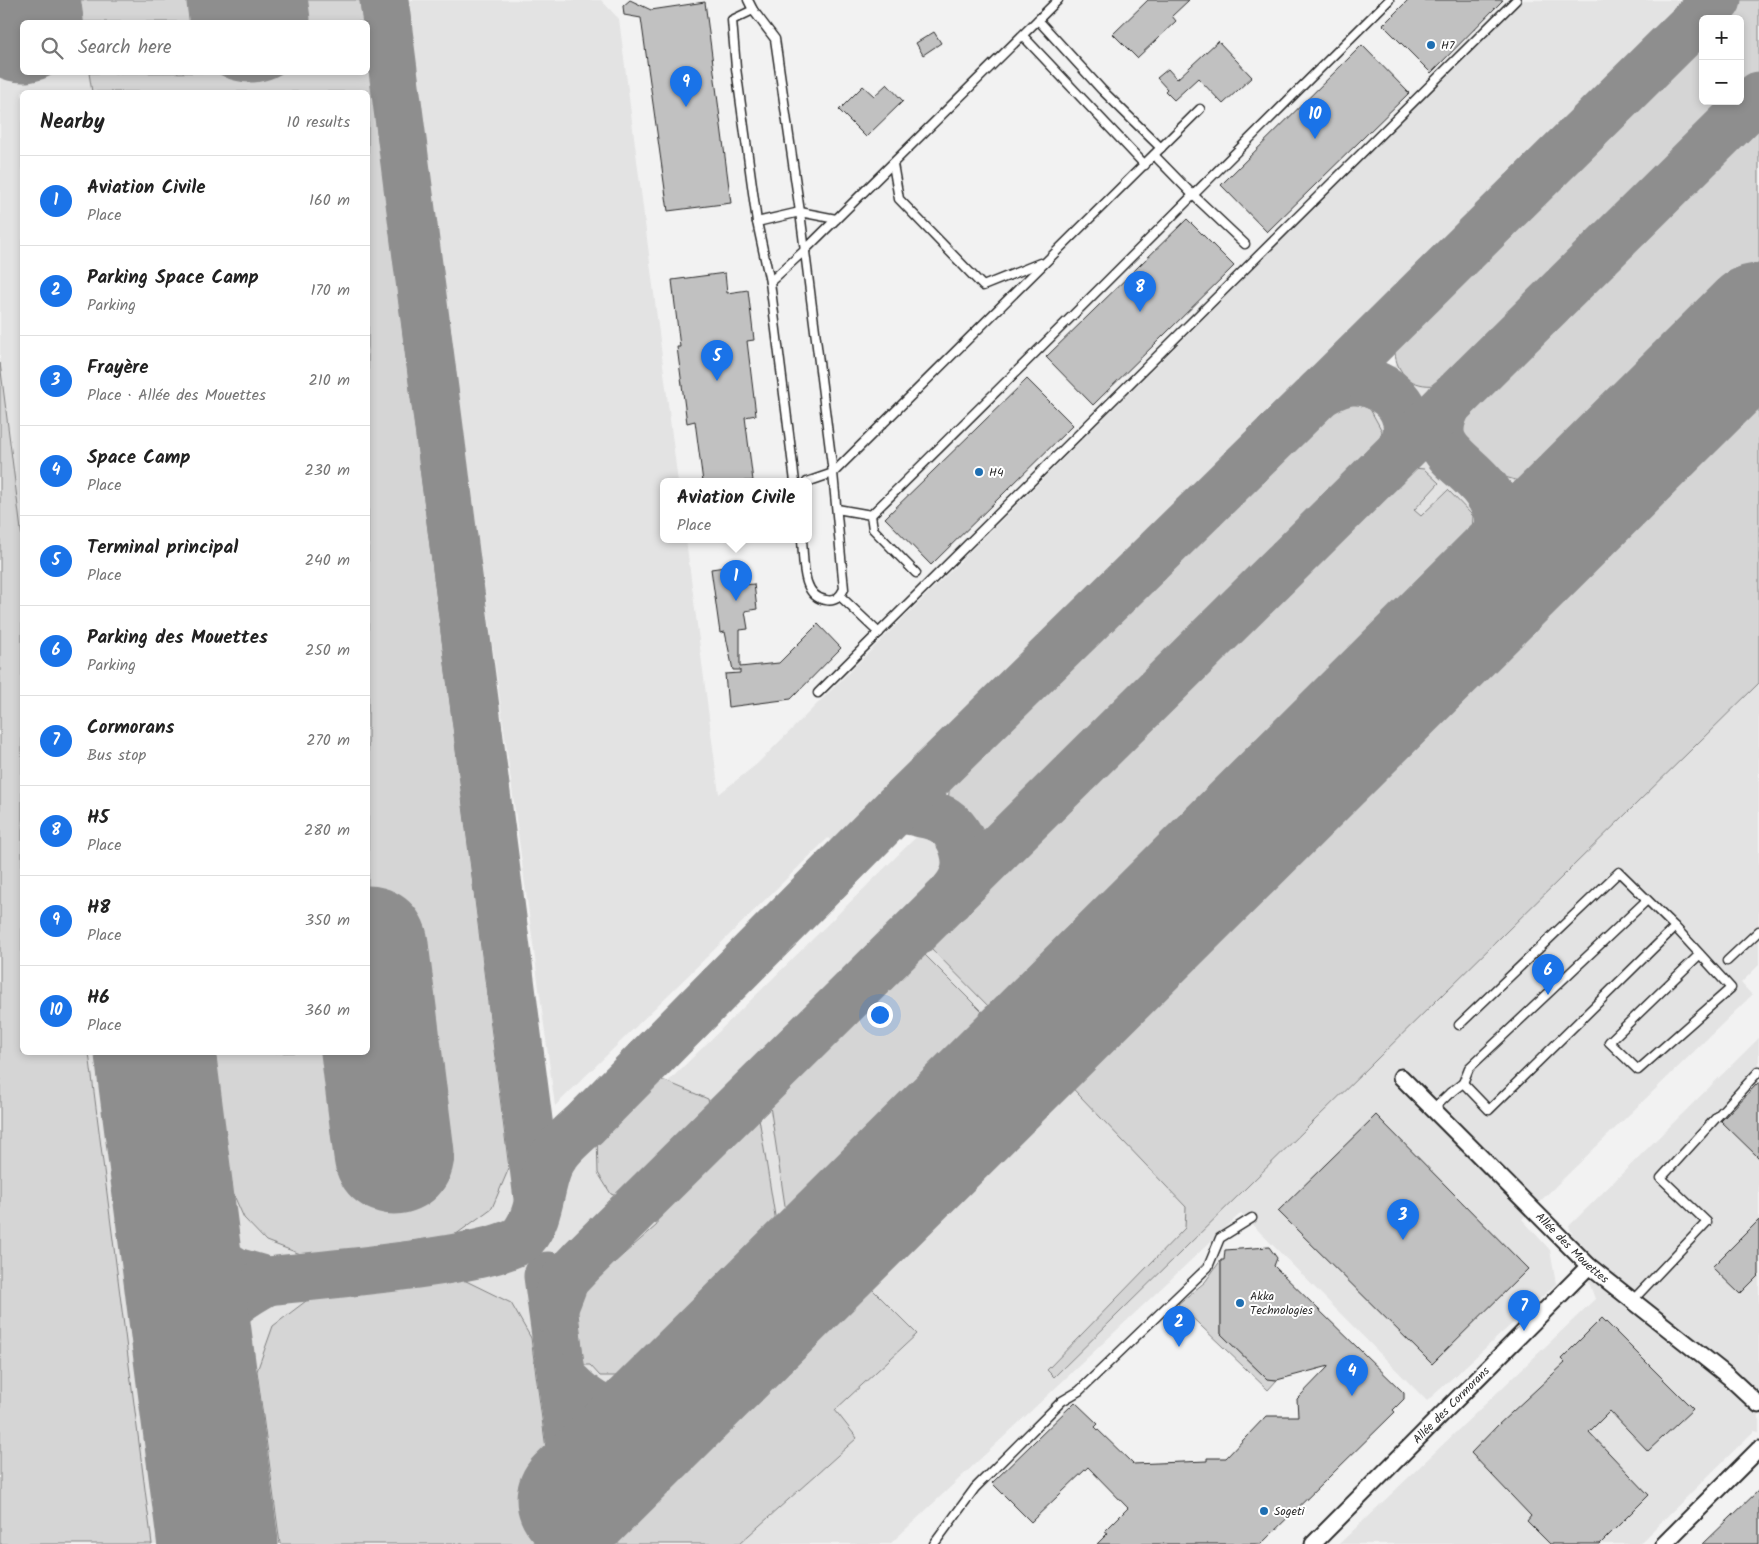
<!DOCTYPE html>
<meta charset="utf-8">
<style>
:root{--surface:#fff;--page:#f2f2f2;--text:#222;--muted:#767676;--line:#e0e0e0;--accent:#1a73e8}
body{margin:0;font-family:Kalam,sans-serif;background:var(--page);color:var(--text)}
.controls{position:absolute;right:15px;top:15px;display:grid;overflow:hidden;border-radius:8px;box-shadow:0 2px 8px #0003}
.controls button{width:45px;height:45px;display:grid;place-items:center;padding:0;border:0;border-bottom:1px solid var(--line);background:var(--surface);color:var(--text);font:25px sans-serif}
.you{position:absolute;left:879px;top:1014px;width:18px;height:18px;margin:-12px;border:4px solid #fff;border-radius:50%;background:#1a73e8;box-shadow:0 0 0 8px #1a73e833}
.badge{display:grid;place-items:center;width:32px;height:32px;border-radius:50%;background:var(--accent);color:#fff;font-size:16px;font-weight:700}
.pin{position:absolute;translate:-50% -41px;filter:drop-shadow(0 1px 2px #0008)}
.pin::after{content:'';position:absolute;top:26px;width:18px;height:15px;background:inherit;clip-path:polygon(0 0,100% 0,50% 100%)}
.popup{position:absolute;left:660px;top:478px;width:152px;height:65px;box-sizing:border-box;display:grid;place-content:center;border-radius:8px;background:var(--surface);filter:drop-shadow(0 1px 4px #0005);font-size:16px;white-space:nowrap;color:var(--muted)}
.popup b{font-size:19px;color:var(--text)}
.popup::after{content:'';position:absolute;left:50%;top:100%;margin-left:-10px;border:10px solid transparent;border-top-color:var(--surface)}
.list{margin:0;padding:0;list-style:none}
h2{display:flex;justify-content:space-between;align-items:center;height:65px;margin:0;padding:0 20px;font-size:21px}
h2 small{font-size:16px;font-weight:400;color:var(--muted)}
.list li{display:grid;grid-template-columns:32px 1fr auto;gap:15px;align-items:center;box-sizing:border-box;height:90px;padding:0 20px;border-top:1px solid var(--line)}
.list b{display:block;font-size:19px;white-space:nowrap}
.list p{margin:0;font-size:16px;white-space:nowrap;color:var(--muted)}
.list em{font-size:16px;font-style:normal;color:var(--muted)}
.icon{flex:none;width:28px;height:28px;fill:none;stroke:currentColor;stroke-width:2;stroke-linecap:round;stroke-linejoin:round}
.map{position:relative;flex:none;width:1759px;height:1544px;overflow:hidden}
.search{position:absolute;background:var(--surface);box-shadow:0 2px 8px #0003;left:20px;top:20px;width:350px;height:55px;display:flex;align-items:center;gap:12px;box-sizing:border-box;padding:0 18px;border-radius:8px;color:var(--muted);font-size:19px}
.panel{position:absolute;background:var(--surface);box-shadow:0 2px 8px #0003;left:20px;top:90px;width:350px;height:965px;border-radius:8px}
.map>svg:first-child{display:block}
</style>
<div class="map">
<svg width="1759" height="1544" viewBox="0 0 1759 1544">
<rect width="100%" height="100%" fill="#f2f2f2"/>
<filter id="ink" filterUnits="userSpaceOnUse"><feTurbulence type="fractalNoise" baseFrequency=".02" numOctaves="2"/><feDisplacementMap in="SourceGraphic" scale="10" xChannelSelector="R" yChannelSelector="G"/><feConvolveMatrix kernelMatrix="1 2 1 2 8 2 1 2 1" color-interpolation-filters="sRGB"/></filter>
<g filter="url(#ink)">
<g fill="#e3e3e3" fill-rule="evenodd">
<path d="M0,0H364L367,22H22V72H368V30L515,1187L612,1137L1421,339L1703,101H1740L1741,14L1724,0H1759V965L1741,983L1752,995L1522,1219L1550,1250L1556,1284L1427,1401L1241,1213L890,1544H0ZM22,92H368V1052H22Z"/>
<path d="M405,0H601L619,19L678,482H664V540H686L719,794L757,764L1523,0H1717L1338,376L853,863L828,838L555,1106Z"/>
<path d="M1759,1038V1432L1754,1431L1639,1544H1339L1595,1299L1569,1226Z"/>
</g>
<g fill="#d5d5d5" stroke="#808080">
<path d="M80,0H360L363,22H83Z"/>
<path d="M1731,0H1759V77L1740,96V19H1713Z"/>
<path d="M1703,29V101H1735L1453,382C1434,387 1411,389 1400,369C1395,361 1394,352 1396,342C1398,338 1401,333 1403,328Z"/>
<path d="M368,57L509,1168L492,1208L455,1235L306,1256L266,1241L244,1218L232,1191L214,1053L368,1052V92H92L89,73L368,72Z"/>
<path d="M1759,113V265L1547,476L1526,483L1505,477L1464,438L1462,419L1471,397Z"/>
<path d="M0,363L22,538V1052L89,1053L152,1544H0Z"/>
<path d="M1759,382V683L1054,1377L1047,1370L1185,1228L1186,1207L1059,1074Z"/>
<path d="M1350,401L1370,409L1382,431L1375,457L1001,827L981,831L962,821L948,802L950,782L1329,406Z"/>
<path d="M1414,468L1424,469L1439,483L1414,510L1421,516L1448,490L1473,516L1472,533L1467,548L997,1015L924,941L1391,478L1405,469Z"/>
<path d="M917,947L990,1020L787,1219L769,1099Z"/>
<path d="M649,1080L665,1081L708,1099L711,1115L626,1200L611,1194L598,1173L597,1134Z"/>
<path d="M757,1106L777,1228L640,1368L619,1376H600L590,1365H584L576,1296L657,1225V1204Z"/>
<path d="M1221,1260V1334L1267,1379L1277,1380L1268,1390L1178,1304L1205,1282Z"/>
<path d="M464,1280L511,1303L531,1338L559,1544H280L257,1371L273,1326L310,1298Z"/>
<path d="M851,1283L868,1285L917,1334L835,1410L857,1438L739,1544H608L615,1523L646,1488L768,1368Z"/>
</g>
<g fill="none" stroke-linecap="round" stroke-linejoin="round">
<g stroke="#8e8e8e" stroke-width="49">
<path d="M384,0L538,1198"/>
<path d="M1320,393C1331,387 1340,381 1353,381C1380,380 1411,403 1407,433C1407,439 1403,445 1400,451"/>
<path d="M1449,402C1422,450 1462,458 1486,490C1500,509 1505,531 1502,555C1500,570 1489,586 1482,600"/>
<path d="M897,808C910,811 934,814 945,821C962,833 972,861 962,880C959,887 953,893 949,899"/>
<path d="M173,1198L193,1238L210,1256L236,1272L267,1281"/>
<path d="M548,1276L584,1544"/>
<path d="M553,1310L565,1279L583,1260L1759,96"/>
<path d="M562,1378C600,1419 623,1421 674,1402"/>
<path d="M200,1403C201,1381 202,1345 213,1326C225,1305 247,1292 267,1281C309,1276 501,1261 523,1237C539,1218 539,1192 547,1170C554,1150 571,1137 585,1124L897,808L1320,393L1717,0"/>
</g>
<g stroke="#8e8e8e" stroke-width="121">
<path d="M20,0L23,22"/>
<path d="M247,0L250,22"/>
<path d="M368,946L394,1154"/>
<path d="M155,1052L218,1544"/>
<path d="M577,1499L1759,324"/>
</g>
</g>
<g fill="#c1c1c1" stroke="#2b2b2b">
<path d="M630,0L651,10L705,2L731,203L668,211L641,18L624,15L623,6Z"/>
<path d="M1148,0H1189L1172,16L1176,21L1137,58L1113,34Z"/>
<path d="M1408,0H1503L1431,73L1383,25Z"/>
<path d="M934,32L941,43L923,55L916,43Z"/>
<path d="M1218,41L1252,77L1223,104L1198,78L1174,100L1165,91L1167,89L1157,78L1168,69L1177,79Z"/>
<path d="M1362,45L1409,93L1267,232L1221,185Z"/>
<path d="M887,84L903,101L866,137L839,110L863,86L874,96Z"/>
<path d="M1187,219L1234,266L1093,405L1046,357Z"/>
<path d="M725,273L727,293L748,290L754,340L747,341L756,415L745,417L753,481L703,482L695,421L687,423L677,347H680L672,280Z"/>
<path d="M1027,379L1073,425L931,565L885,518Z"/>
<path d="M739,565L742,585L754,584L757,609L745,611L748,629L740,630V667L779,663L818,624L841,648L791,699L728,707L725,674L740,673V670H733L725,632L720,633L711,569Z"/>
<path d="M1759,1082V1158L1721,1121Z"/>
<path d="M1376,1115L1528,1269L1432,1364L1278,1211Z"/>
<path d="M1759,1220V1275L1740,1294L1712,1267Z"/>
<path d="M1269,1247L1277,1258L1274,1266L1404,1393V1399L1393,1410L1395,1412L1261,1544H1097L1108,1533L1105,1531L1128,1508L1088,1467L1031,1522L992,1483L1075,1402L1098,1424L1095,1427L1133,1464L1207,1461V1458H1226L1266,1416H1298L1297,1399L1329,1366L1277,1380L1267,1379L1221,1334V1260H1224L1225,1250Z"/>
<path d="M1602,1318L1693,1409L1648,1451L1610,1411L1589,1432L1649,1495L1600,1544H1550L1527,1521L1531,1516L1471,1453L1498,1425L1565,1363L1561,1359Z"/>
<path d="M1759,1490V1544H1703Z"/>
</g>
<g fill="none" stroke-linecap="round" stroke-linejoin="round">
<g stroke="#2b2b2b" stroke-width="11">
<g id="lane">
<path d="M748,0L753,10L775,39L800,212L833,473L844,589C840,597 835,602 826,600C801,597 804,559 802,540"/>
<path d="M753,10L732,20L736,68L757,222L770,282L795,482"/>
<path d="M1038,20L1102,90L1161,148"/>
<path d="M1023,36L1145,165"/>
<path d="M1154,155L1192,194L1245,244"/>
<path d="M893,164L899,199L983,286L1040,263"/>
<path d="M757,222L800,212L836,219"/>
<path d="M770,282L805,250L1058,0"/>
<path d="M807,482L833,473L1200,109"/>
<path d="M837,509L871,515C1045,345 1216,171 1389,0"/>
<path d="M871,515L873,529L916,573"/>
<path d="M840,596L879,633"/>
<path d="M818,693L1516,0"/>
<path d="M1675,927L1731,988L1638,1070L1609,1042L1700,954"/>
<path d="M1727,961L1759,931"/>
<path d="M1463,1083L1469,1068L1647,900"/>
<path d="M1450,1093L1463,1083L1489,1110L1675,927L1619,872L1459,1025"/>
<path d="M1432,1110L1451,1092"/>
<path d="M1632,1301L1707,1222L1661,1178L1759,1071"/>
<path d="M934,1544L975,1488L1062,1401L1079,1391L1208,1267L1220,1238L1252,1218"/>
</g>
</g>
<g stroke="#2b2b2b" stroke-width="19">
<g id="street">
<path id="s1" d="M1401,1077L1589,1266L1729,1377L1759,1405"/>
<path id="s2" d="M1313,1544L1589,1266"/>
<path d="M1664,1544L1759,1449"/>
</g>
</g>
<use href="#lane" stroke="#fff" stroke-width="8"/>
<use href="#street" stroke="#fff" stroke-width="15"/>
</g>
</g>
<g fill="#1f6fb2" stroke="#fff" stroke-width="2">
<circle cx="1431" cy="45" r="5"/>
<circle cx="979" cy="472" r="5"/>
<circle cx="1240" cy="1303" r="5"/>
<circle cx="1264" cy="1511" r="5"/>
</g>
<g text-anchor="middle" stroke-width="4" stroke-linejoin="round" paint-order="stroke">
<g font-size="12" fill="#2b2b2b" stroke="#fff" text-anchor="start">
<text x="1441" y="49">H7</text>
<text x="989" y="476">H4</text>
<text x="1250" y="1300">Akka<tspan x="1250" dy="14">Technologies</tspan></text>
<text x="1274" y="1515">Sogeti</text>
</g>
<g font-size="12" fill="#2b2b2b" stroke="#fff">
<text dy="4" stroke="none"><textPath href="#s1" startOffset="242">Allée des Mouettes</textPath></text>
<text dy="4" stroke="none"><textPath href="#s2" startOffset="196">Allée des Cormorans</textPath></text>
</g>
</g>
</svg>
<div class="controls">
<button>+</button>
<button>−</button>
</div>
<div class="you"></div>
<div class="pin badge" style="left:736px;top:601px">1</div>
<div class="popup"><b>Aviation Civile</b>Place</div>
<div class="pin badge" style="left:1179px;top:1347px">2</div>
<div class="pin badge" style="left:1403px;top:1240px">3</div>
<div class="pin badge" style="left:1352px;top:1396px">4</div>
<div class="pin badge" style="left:717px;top:381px">5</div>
<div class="pin badge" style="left:1548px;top:995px">6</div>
<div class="pin badge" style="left:1524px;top:1331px">7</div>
<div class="pin badge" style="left:1140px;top:312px">8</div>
<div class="pin badge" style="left:686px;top:107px">9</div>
<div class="pin badge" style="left:1315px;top:139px">10</div>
<div class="search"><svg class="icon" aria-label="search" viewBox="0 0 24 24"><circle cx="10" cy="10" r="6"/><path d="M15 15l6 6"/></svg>Search here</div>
<section class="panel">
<h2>Nearby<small>10 results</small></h2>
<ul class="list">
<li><span class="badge">1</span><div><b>Aviation Civile</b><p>Place</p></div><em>160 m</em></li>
<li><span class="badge">2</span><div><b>Parking Space Camp</b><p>Parking</p></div><em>170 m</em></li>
<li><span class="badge">3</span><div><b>Frayère</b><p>Place · Allée des Mouettes</p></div><em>210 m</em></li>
<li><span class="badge">4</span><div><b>Space Camp</b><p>Place</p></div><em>230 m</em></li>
<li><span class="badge">5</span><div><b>Terminal principal</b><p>Place</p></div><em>240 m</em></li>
<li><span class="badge">6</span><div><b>Parking des Mouettes</b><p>Parking</p></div><em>250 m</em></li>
<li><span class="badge">7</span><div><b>Cormorans</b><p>Bus stop</p></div><em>270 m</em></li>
<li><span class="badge">8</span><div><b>H5</b><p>Place</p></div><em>280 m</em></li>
<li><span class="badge">9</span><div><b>H8</b><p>Place</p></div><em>350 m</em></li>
<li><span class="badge">10</span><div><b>H6</b><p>Place</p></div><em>360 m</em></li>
</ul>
</section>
</div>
